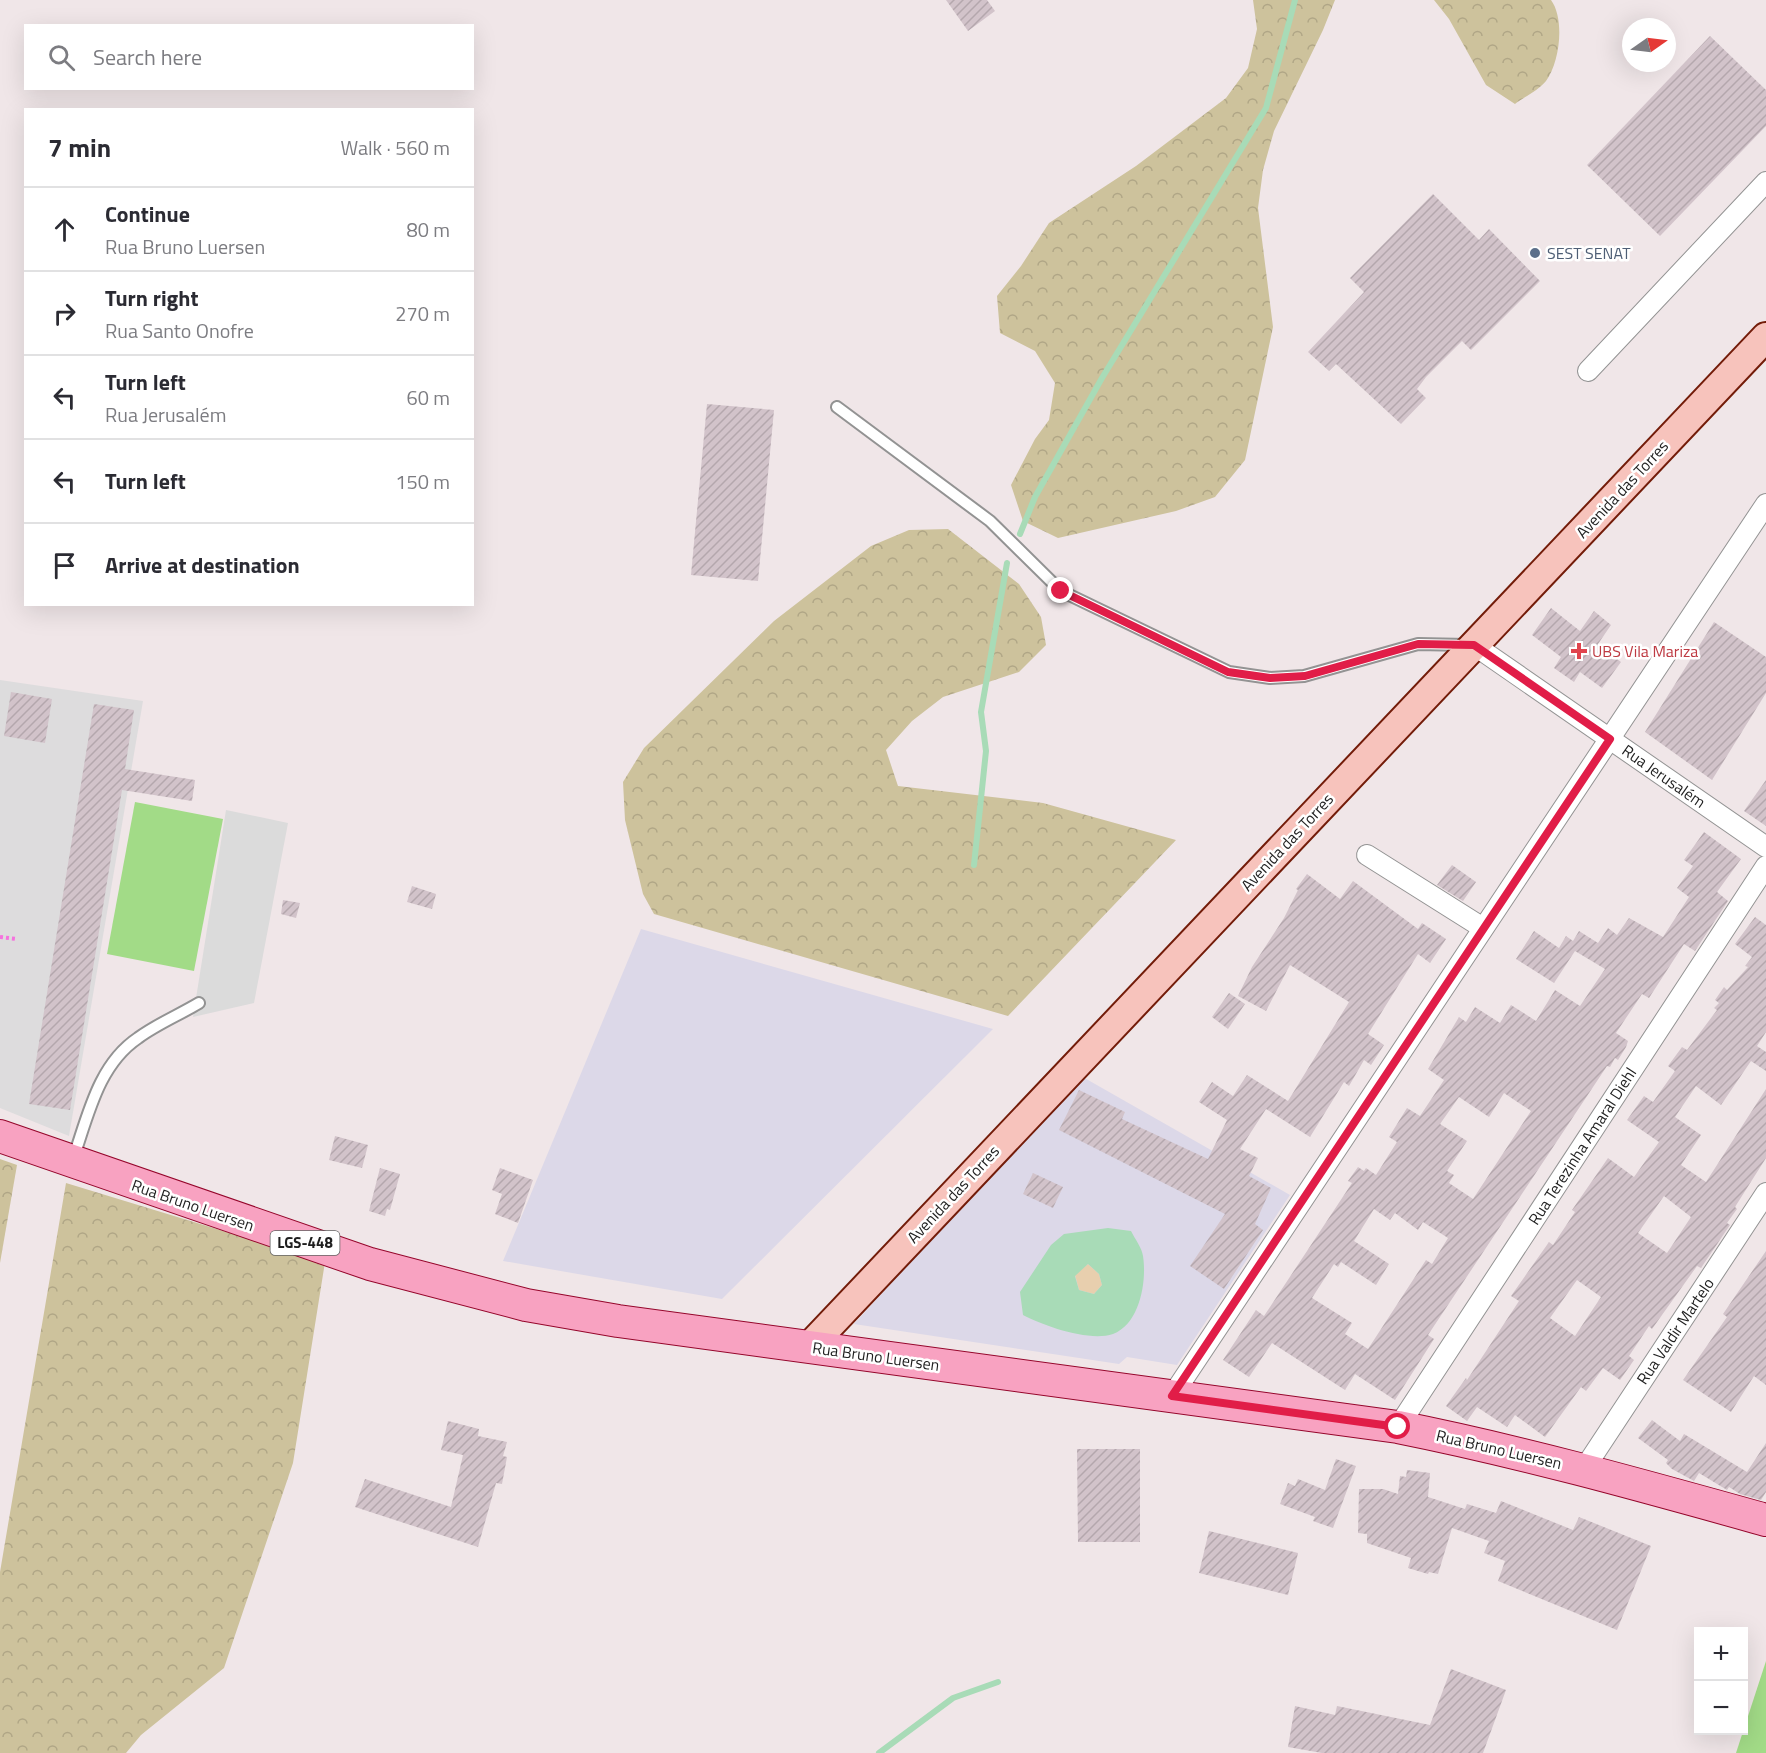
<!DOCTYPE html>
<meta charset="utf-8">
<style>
:root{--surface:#fff;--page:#f2f2f3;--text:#2b2b33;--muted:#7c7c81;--line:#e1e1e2}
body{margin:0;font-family:"Titillium Web",sans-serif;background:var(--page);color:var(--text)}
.controls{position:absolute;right:18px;bottom:18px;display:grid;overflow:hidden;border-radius:0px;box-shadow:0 6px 24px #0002}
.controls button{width:54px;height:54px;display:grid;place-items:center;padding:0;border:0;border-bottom:2px solid var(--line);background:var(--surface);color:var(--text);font:30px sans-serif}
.compass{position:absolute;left:1622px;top:18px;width:54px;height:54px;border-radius:50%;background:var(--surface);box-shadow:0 6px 24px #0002;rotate:76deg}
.stop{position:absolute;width:18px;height:18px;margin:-14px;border:4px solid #e11d48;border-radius:50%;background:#fff}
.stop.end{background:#e11d48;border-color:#fff;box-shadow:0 2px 6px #0008}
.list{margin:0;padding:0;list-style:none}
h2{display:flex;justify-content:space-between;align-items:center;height:78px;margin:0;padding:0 24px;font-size:26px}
h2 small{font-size:20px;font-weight:400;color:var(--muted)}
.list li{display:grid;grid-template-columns:39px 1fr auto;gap:18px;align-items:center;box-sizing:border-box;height:84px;padding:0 24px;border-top:2px solid var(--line)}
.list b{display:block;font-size:22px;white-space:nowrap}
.list p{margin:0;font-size:20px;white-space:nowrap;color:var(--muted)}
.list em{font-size:20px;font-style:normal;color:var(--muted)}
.icon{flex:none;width:33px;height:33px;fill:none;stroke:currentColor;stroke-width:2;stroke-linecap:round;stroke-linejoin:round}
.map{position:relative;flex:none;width:1766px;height:1753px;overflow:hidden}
.search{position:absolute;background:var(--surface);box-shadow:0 6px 24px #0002;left:24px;top:24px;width:450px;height:66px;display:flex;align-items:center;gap:15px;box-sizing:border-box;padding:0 21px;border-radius:0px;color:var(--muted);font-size:22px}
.panel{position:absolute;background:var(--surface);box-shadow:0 6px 24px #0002;left:24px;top:108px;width:450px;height:498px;border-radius:0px}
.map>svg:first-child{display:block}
</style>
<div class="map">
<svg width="1766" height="1753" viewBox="0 0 1766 1753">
<defs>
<pattern id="forest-crowns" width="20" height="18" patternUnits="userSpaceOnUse" patternTransform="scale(1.5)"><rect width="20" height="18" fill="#cdc29c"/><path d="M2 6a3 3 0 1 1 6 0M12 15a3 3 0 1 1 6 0" fill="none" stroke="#b0a686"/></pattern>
<pattern id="building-hatch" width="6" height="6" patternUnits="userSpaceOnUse" patternTransform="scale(1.5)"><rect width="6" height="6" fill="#d2c3ca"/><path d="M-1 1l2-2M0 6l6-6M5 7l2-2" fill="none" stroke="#b4a7ad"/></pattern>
</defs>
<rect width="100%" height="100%" fill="#f0e6e8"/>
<path fill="#dddcdd" d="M0,680L143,701L69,1136L0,1108Z"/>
<g fill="#dcd8e8">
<path d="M641,929L993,1029L722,1299L503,1261Z"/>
<path d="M1081,1076L1290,1195L1177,1365L1127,1357L1119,1364L854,1324Z"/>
</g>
<path fill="#e8cfae" d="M1088,1264L1099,1274L1102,1285L1094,1294L1079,1290L1075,1275Z"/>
<g fill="url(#forest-crowns)">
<path d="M1253,0H1335L1323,30L1274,131L1263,170L1258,208L1273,327L1245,460L1215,497L1176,511L1058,538L1023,521L1011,485L1035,439L1049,420L1055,383L1035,351L1000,333L997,296L1021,266L1049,223L1136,166L1226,98L1248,68L1257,29Z"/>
<path d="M1434,0H1551C1565,19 1560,62 1546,81C1539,90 1524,97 1515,104L1486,85L1449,19Z"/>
<path d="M948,529L1019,584L1041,617L1046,645L1019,672L943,697L912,721L886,750L898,786L1043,803L1176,840L1008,1016L654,914L643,894L625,820L623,782L644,748L774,621L871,546L909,530Z"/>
<path d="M0,1159L17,1165L0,1263Z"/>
<path d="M66,1183L325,1262L293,1463L224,1668L141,1735L126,1753H0V1572Z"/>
</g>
<g fill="#a2db87">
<path d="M135,802L223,819L194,971L107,954Z"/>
<path d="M1766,1661V1753H1736Z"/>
</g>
<path fill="#dbdbdb" d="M226,810L288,823L254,1003L193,1017Z"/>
<path fill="#a8dbb7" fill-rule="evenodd" d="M1108,1228L1131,1231C1135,1239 1142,1248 1143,1256C1147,1281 1140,1324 1113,1334C1089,1342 1044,1326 1023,1315L1020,1292L1051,1245L1064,1234ZM1088,1264L1099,1274L1102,1285L1094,1294L1079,1290L1075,1276Z"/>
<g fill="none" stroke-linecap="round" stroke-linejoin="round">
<g stroke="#a8dbb7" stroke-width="6">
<path d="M1020,534L1035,497L1102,378L1266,108L1295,0"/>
<path d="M974,865L986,751L981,712L1007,563"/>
<path d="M879,1753L953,1698L998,1682"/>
</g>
</g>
<g fill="url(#building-hatch)" fill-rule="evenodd">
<path d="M946,0H987L995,11L968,31Z"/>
<path d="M1710,36L1766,90V126L1660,236L1587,165Z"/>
<path d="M1433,194L1479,240L1489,229L1540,281L1471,350L1462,341L1426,377L1417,389L1426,398L1401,424L1336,364L1329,371L1308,352L1364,292L1350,278Z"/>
<path d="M707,404L774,410L758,581L691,575Z"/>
<path d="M1551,608L1580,631L1594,611L1611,625L1598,644L1621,662L1602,688L1580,672L1574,682L1554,668L1561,657L1532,635Z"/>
<path d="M1714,622L1766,657V693L1712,780L1645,732Z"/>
<path d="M11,692L52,699L45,743L4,736Z"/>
<path d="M94,704L134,710L125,769L195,780L192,801L122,790L70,1110L29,1104Z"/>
<path d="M1766,780V826L1744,811Z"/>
<path d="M1704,832L1741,859L1717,892L1728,901L1695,951L1684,944L1649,998L1642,994L1616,1033L1628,1041L1626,1047L1618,1060L1615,1058L1610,1067L1607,1066L1428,1335L1434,1339L1395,1400L1355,1374L1345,1390L1272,1343L1249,1377L1223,1360L1256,1310L1264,1316L1352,1183L1348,1181L1358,1167L1364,1171L1366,1168L1376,1175L1397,1142L1389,1137L1407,1108L1420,1116L1444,1080L1428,1069L1459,1017L1466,1022L1475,1007L1500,1023L1511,1005L1536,1021L1555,990L1580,1006L1605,969L1575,951L1554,983L1516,959L1534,931L1559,948L1566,936L1573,941L1579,931L1598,943L1608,928L1617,935L1629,918L1663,937L1689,897L1677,888L1693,866L1684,860ZM1504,1093L1531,1111L1473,1199L1449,1183L1454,1175L1447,1171L1467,1141L1440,1124L1459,1097L1489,1117ZM1374,1209L1390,1220L1395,1213L1418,1230L1423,1222L1448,1238L1432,1264L1426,1260L1368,1349L1345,1334L1352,1323L1312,1298L1334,1264L1338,1267L1341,1262L1376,1285L1389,1264L1354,1241Z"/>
<path d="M1452,865L1476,882L1463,901L1437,885Z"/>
<path d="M1307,874L1340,899L1353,881L1418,929L1422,923L1446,939L1430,963L1418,954L1368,1034L1384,1045L1371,1065L1364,1060L1349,1086L1344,1082L1310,1137L1266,1109L1240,1149L1258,1158L1249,1176L1271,1188L1255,1224L1263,1230L1224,1289L1190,1266L1225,1214L1059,1130L1079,1090L1125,1112L1122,1119L1208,1159L1227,1120L1199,1102L1212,1082L1233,1096L1247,1075L1288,1101L1349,1002L1290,965L1266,1011L1238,996L1252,967L1284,918L1298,890L1296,889Z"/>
<path d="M412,886L436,894L432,909L407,902Z"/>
<path d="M283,900L300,903L296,918L281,914Z"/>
<path d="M1755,917L1766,925V1032L1757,1046L1766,1052V1071L1751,1061L1721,1105L1696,1086L1675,1117L1701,1135L1681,1165L1706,1182L1766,1089V1158L1735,1207L1737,1209L1727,1223L1730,1225L1701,1268L1697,1266L1652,1329L1649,1326L1629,1356L1634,1360L1620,1380L1603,1368L1586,1391L1581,1387L1545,1437L1515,1415L1507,1427L1477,1407L1467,1421L1446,1406L1466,1378L1467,1380L1519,1301L1511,1296L1549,1242L1553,1245L1575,1212L1572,1210L1608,1158L1634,1177L1659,1142L1627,1120L1644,1096L1653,1102L1675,1071L1668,1066L1682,1047L1687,1050L1717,1010L1714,1008L1719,1003L1715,1000L1724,987L1727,990L1748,967L1745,966L1752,957L1735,944ZM1664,1196L1691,1217L1667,1253L1638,1233ZM1577,1280L1601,1297L1575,1336L1550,1318Z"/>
<path d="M1229,993L1245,1004L1228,1029L1212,1017Z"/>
<path d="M335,1136L368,1145L362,1168L329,1160Z"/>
<path d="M380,1168L400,1174L390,1210L387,1209L385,1216L369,1211Z"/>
<path d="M500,1168L533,1180L518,1223L495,1214L502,1194L492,1190Z"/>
<path d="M1033,1173L1063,1187L1053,1208L1023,1194Z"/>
<path d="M1766,1251V1385L1754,1376L1731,1412L1683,1380L1727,1317L1723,1314Z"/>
<path d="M1652,1420L1680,1441L1684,1434L1747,1472L1766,1443V1492L1761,1500L1740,1494L1729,1487L1727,1490L1699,1473L1694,1481L1672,1469L1666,1463L1668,1460L1638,1438Z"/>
<path d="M448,1421L479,1429L478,1436L507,1442L503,1456L507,1457L502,1484L496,1483L478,1547L355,1507L365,1479L451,1507L463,1455L441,1450Z"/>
<path d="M1077,1449H1140V1542H1078Z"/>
<path d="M1336,1459L1356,1466L1333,1528L1313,1521L1315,1517L1280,1504L1288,1483L1295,1486L1298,1479L1325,1490Z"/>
<path d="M1407,1470L1430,1473L1428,1497L1465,1509L1467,1504L1496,1513L1501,1501L1573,1530L1579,1517L1651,1546L1617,1630L1498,1581L1505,1561L1484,1553L1489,1541L1452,1528L1438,1574L1429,1572L1428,1574L1408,1568L1411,1558L1367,1543V1534L1358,1533L1359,1489H1383L1398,1494L1400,1476L1406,1477Z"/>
<path d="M1209,1531L1298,1553L1288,1595L1199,1573Z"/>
<path d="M1451,1669L1506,1690L1483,1753H1322L1288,1747L1295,1706L1335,1715L1337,1706L1430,1725Z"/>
</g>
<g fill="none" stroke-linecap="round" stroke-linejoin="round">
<g stroke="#939393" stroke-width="14">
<g id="service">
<path d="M837,407L990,521L1061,591L1229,672L1270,678L1304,676L1418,644L1467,645"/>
<path d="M73,1159C88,1116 98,1065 138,1038C157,1024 179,1015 199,1003"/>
</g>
</g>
<g stroke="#939393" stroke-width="22">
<g id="minor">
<path d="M1588,371L1766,182"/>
<path d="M1474,645L1766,847"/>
<path d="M1367,855L1483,928"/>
<path d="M1172,1396L1766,504"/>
<path d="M1398,1427L1766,866"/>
<path d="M1584,1469L1766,1193"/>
</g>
</g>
<g stroke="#731c09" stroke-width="32">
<path id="secondary" d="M809,1347L1766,337"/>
</g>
<g stroke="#95062b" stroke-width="34">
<path id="primary" d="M0,1136L370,1264L526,1305L618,1321L1398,1427C1523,1452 1644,1486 1766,1520"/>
</g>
<path stroke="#f572de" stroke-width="4" stroke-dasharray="3 3" stroke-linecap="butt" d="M0,937L17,939"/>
<use href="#service" stroke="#fff" stroke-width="10"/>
<use href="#minor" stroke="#fff" stroke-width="20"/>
<use href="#secondary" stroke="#f7c3bc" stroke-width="28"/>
<use href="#primary" stroke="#f8a2c1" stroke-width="32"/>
</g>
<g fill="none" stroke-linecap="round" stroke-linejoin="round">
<path stroke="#e11d48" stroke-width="8" d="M1061,591L1228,672L1270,678L1305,676L1418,644L1474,645L1610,739L1172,1396L1398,1427"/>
</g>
<circle fill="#5c6f8a" stroke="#fff" stroke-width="2" cx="1535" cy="253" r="6"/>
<path fill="#e0444e" stroke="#fff" stroke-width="2" d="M1576 642h6v6h6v6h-6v6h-6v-6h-6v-6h6z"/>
<g text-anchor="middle" stroke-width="5" stroke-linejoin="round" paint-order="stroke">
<rect fill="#fff" stroke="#626262" stroke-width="1.5" x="270.5" y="1231" width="69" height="24" rx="4.5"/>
<g font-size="15" font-weight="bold" fill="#1f1f1f">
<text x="305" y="1248">LGS-448</text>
</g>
<g font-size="16" fill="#4e5e75" stroke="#fff" text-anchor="start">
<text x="1547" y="259">SEST SENAT</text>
</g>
<g font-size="16" fill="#1f1f1f" stroke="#fff">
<text transform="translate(1622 489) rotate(-47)" y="6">Avenida das Torres</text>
<text transform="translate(1664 776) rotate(35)" y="6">Rua Jerusalém</text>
<text transform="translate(1287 842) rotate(-47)" y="6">Avenida das Torres</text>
<text transform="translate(1582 1146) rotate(-57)" y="6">Rua Terezinha Amaral Diehl</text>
<text transform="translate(953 1194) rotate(-47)" y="6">Avenida das Torres</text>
<text transform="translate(193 1205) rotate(19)" y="6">Rua Bruno Luersen</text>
<text transform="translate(1675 1331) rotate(-56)" y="6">Rua Valdir Martelo</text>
<text transform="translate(876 1356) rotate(8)" y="6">Rua Bruno Luersen</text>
<text transform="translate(1499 1449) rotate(13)" y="6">Rua Bruno Luersen</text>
</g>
<g font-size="16" fill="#be3a42" stroke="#fff" text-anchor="start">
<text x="1592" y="657">UBS Vila Mariza</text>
</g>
</g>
</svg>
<div class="controls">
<button>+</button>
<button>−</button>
</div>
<svg class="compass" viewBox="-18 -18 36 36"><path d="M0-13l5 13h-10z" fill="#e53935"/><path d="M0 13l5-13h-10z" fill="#7c7c81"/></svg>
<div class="stop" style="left:1398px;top:1427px"></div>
<div class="stop end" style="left:1061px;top:591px"></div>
<div class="search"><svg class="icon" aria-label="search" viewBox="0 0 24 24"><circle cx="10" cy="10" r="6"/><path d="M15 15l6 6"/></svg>Search here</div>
<section class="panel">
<h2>7 min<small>Walk · 560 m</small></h2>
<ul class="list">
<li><svg class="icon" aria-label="ahead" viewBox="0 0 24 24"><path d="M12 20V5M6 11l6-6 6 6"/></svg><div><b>Continue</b><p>Rua Bruno Luersen</p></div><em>80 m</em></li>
<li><svg class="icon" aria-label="right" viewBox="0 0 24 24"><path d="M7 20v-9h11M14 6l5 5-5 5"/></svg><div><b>Turn right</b><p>Rua Santo Onofre</p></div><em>270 m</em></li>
<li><svg class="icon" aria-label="left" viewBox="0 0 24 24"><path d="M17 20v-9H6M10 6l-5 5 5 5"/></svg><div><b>Turn left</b><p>Rua Jerusalém</p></div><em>60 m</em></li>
<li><svg class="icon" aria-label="left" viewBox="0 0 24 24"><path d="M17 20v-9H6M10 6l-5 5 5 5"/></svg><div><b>Turn left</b></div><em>150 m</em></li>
<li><svg class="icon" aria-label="arrive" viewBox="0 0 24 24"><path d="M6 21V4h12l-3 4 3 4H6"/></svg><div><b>Arrive at destination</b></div></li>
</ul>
</section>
</div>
